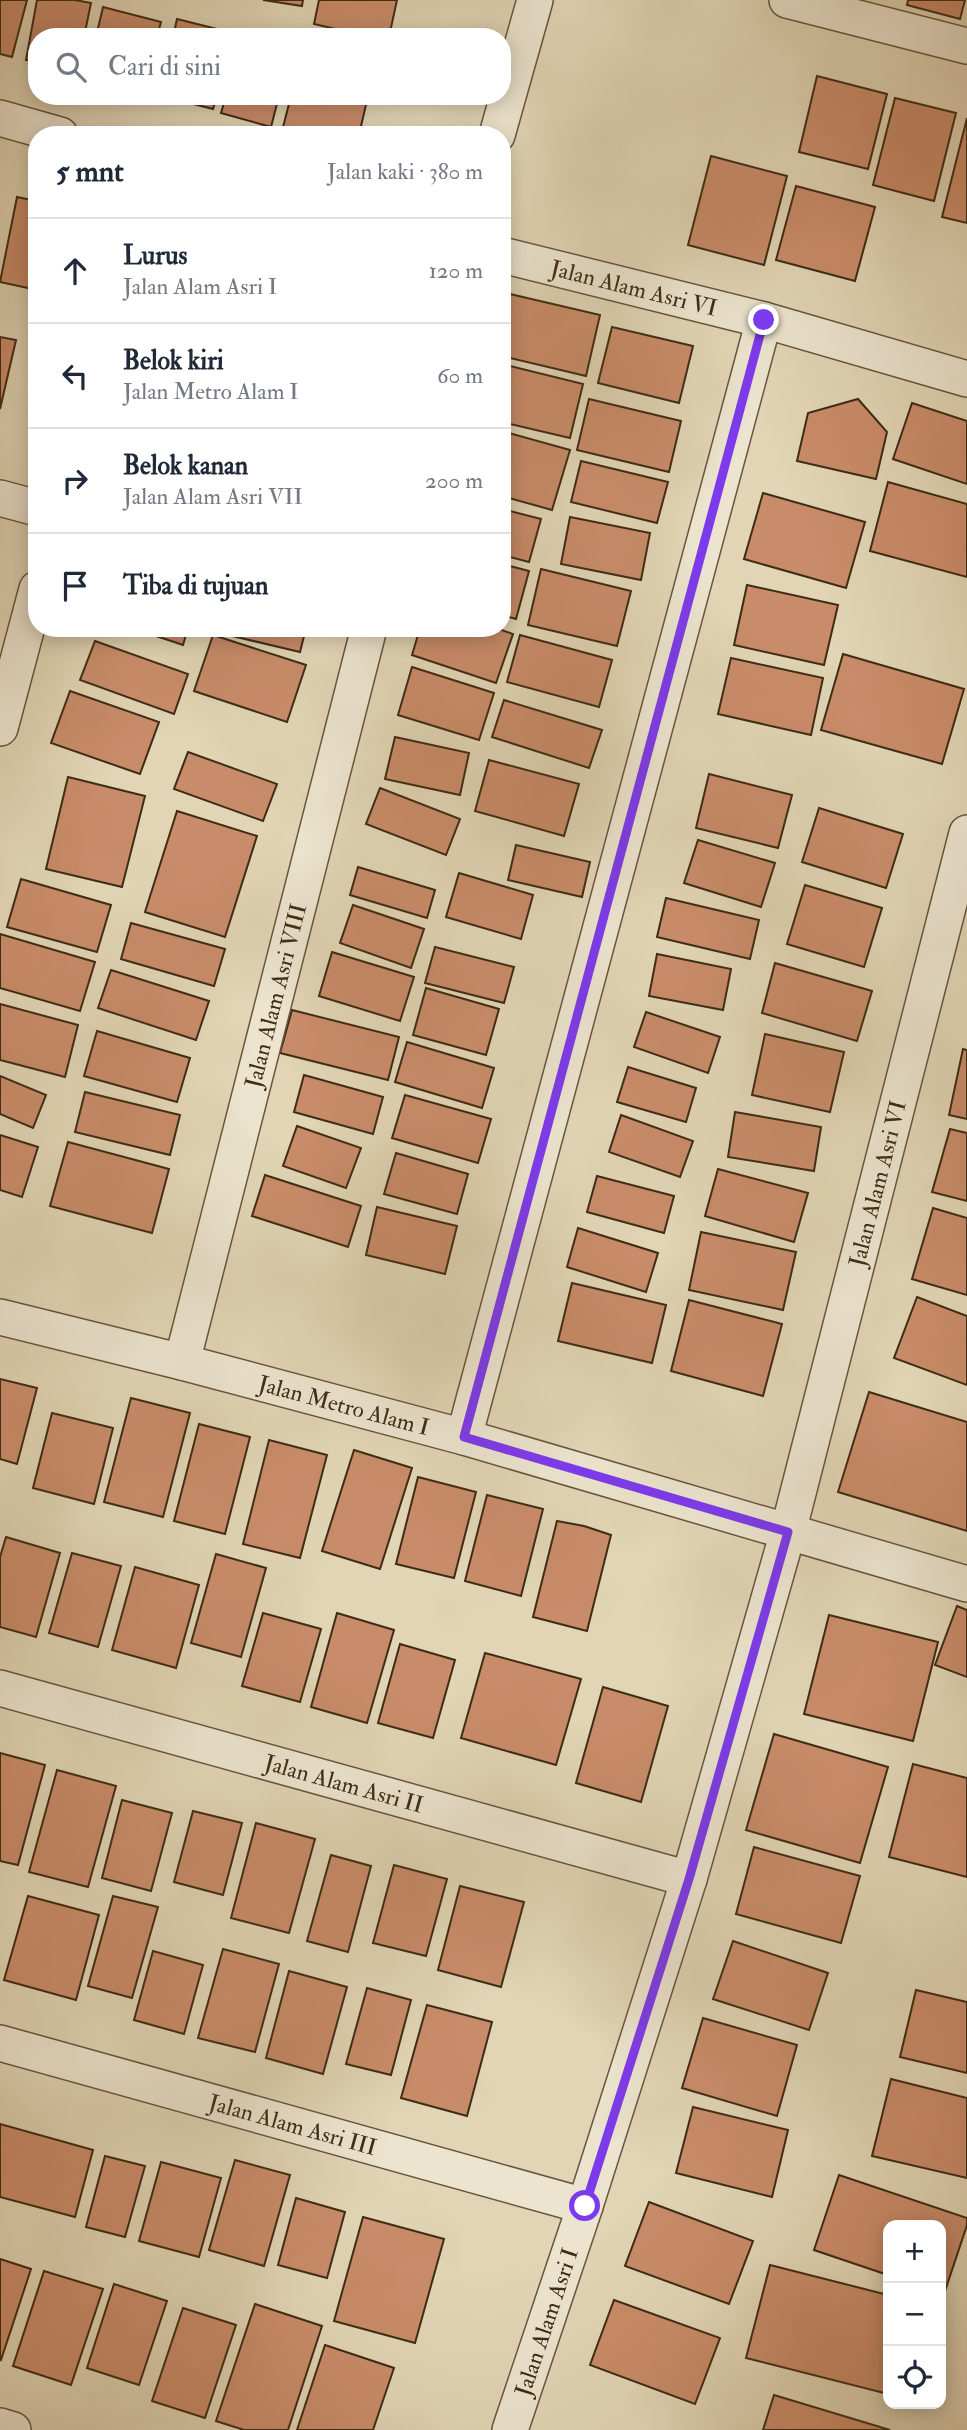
<!DOCTYPE html>
<html lang="id">
<meta charset="utf-8">
<style>
:root{--surface:#fff;--page:#f2f2f3;--text:#1f2937;--muted:#747a83;--line:#e0e1e3}
body{margin:0;font-family:"IM FELL Double Pica",serif;background:var(--page);color:var(--text)}
.controls{position:absolute;right:21px;bottom:21px;display:grid;overflow:hidden;border-radius:14px;box-shadow:0 4px 18px #0003}
.controls button{width:63px;height:63px;display:grid;place-items:center;padding:0;border:0;border-bottom:2px solid var(--line);background:var(--surface);color:var(--text);font:35px sans-serif}
.stop{position:absolute;width:21px;height:21px;margin:-16px;border:5px solid #7c3aed;border-radius:50%;background:#fff}
.stop.end{background:#7c3aed;border-color:#fff;box-shadow:0 2px 7px #0008}
.list{margin:0;padding:0;list-style:none}
h2{display:flex;justify-content:space-between;align-items:center;height:91px;margin:0;padding:0 28px;font-size:30px}
h2 small{font-size:23px;font-weight:400;color:var(--muted)}
.list li{display:grid;grid-template-columns:46px 1fr auto;gap:21px;align-items:center;box-sizing:border-box;height:105px;padding:0 28px;border-top:2px solid var(--line)}
.list b{display:block;font-size:26px;white-space:nowrap}
.list p{margin:0;font-size:23px;white-space:nowrap;color:var(--muted)}
.list em{font-size:23px;font-style:normal;color:var(--muted)}
.icon{flex:none;width:38px;height:38px;fill:none;stroke:currentColor;stroke-width:2;stroke-linecap:round;stroke-linejoin:round}
.map{position:relative;flex:none;width:967px;height:2430px;overflow:hidden}
.search{position:absolute;background:var(--surface);box-shadow:0 4px 18px #0003;left:28px;top:28px;width:483px;height:77px;display:flex;align-items:center;gap:18px;box-sizing:border-box;padding:0 24px;border-radius:28px;color:var(--muted);font-size:26px}
.panel{position:absolute;background:var(--surface);box-shadow:0 4px 18px #0003;left:28px;top:126px;width:483px;height:511px;border-radius:28px}
.map>svg:first-child{display:block}
</style>
<div class="map">
<svg width="967" height="2430" viewBox="0 0 967 2430">
<rect width="100%" height="100%" fill="#e1d5b5"/>
<filter id="stains"><feTurbulence type="fractalNoise" baseFrequency=".00286" numOctaves="4"/><feColorMatrix values="0 0 0 0 .2 0 0 0 0 .09 0 0 0 0 .02 0 0 0 .5 -.17"/></filter>
<radialGradient id="worn" r=".72"><stop offset=".6" stop-color="#630" stop-opacity="0"/><stop offset="1" stop-color="#630" stop-opacity=".3"/></radialGradient>
<g fill="#c98c6a" stroke="#3e2c15" stroke-width="2">
<path d="M0,0H27L12,57L0,54Z"/>
<path d="M37,0H75L91,3L84,37H37V62L26,60Z"/>
<path d="M263,0H303L302,6Z"/>
<path d="M319,0H397L389,37H370L314,24Z"/>
<path d="M908,0H965L960,19L907,5Z"/>
<path d="M103,7L161,22L157,37H96Z"/>
<path d="M177,19L233,33L232,37H173Z"/>
<path d="M817,76L887,94L868,169L799,152Z"/>
<path d="M162,96H217L213,109Z"/>
<path d="M226,96H279L271,127L221,113Z"/>
<path d="M291,96H368L359,135H281Z"/>
<path d="M895,98L956,113L934,201L873,185Z"/>
<path d="M967,118V223L942,217Z"/>
<path d="M711,156L787,176L764,265L688,245Z"/>
<path d="M796,186L875,207L855,281L776,260Z"/>
<path d="M17,197L37,201V290L0,282Z"/>
<path d="M510,294L600,315L586,376L502,356V327Z"/>
<path d="M612,327L693,346L679,403L598,383Z"/>
<path d="M0,337L16,340L0,409Z"/>
<path d="M502,364L583,384L570,438L502,422Z"/>
<path d="M589,399L681,421L669,472L577,450Z"/>
<path d="M858,399L887,432L876,479L797,461L808,413Z"/>
<path d="M912,403L967,421V484L893,459Z"/>
<path d="M502,431L570,450L552,510L502,496Z"/>
<path d="M581,461L668,482L657,523L571,502Z"/>
<path d="M888,482L967,504V577L870,551Z"/>
<path d="M763,493L865,522L846,588L744,559Z"/>
<path d="M502,509L541,519L529,562L502,555Z"/>
<path d="M570,517L650,533L641,580L561,564Z"/>
<path d="M502,564L529,571L516,619L502,615Z"/>
<path d="M541,569L631,591L617,646L528,625Z"/>
<path d="M747,585L838,605L824,665L734,645Z"/>
<path d="M132,628H188L183,645Z"/>
<path d="M211,628H306L300,652L211,631Z"/>
<path d="M420,628H496L513,634L496,683L412,655Z"/>
<path d="M213,635L306,665L287,722L194,691Z"/>
<path d="M520,635L612,660L599,707L507,682Z"/>
<path d="M95,641L188,674L174,714L80,680Z"/>
<path d="M843,654L964,689L942,764L821,730Z"/>
<path d="M731,658L823,678L811,735L718,714Z"/>
<path d="M412,667L494,693L479,740L398,715Z"/>
<path d="M70,691L159,722L140,774L51,743Z"/>
<path d="M504,700L602,730L589,768L492,737Z"/>
<path d="M395,737L469,753L460,795L385,779Z"/>
<path d="M188,752L277,784L263,821L174,789Z"/>
<path d="M489,760L579,784L564,836L475,811Z"/>
<path d="M709,774L792,795L778,848L696,828Z"/>
<path d="M68,777L145,796L122,887L46,869Z"/>
<path d="M380,788L460,819L446,855L366,824Z"/>
<path d="M819,808L903,834L886,888L802,862Z"/>
<path d="M177,811L257,836L225,937L145,912Z"/>
<path d="M698,840L775,863L761,907L684,883Z"/>
<path d="M516,845L590,862L582,897L508,880Z"/>
<path d="M358,867L435,890L427,918L350,895Z"/>
<path d="M459,873L533,895L521,939L446,917Z"/>
<path d="M21,879L111,905L97,952L7,927Z"/>
<path d="M805,885L882,908L864,967L787,944Z"/>
<path d="M666,898L759,920L750,959L657,937Z"/>
<path d="M353,905L424,929L411,968L340,943Z"/>
<path d="M131,923L225,949L214,986L121,959Z"/>
<path d="M0,934L95,962L80,1011L0,988Z"/>
<path d="M435,947L514,967L504,1003L425,983Z"/>
<path d="M332,952L414,977L400,1021L319,996Z"/>
<path d="M657,954L731,969L723,1010L649,996Z"/>
<path d="M775,963L872,991L857,1041L762,1013Z"/>
<path d="M111,970L209,1001L196,1040L98,1008Z"/>
<path d="M426,988L499,1009L486,1055L413,1035Z"/>
<path d="M0,1004L78,1025L65,1077L0,1060Z"/>
<path d="M292,1010L399,1037L388,1080L280,1053Z"/>
<path d="M646,1012L720,1037L708,1073L634,1047Z"/>
<path d="M97,1031L190,1058L177,1102L84,1076Z"/>
<path d="M765,1034L844,1052L830,1112L752,1095Z"/>
<path d="M407,1042L494,1068L482,1108L395,1082Z"/>
<path d="M963,1049L967,1050V1119L949,1115Z"/>
<path d="M628,1067L696,1088L686,1122L617,1102Z"/>
<path d="M304,1075L383,1097L373,1134L294,1112Z"/>
<path d="M0,1076L46,1095L33,1128L0,1114Z"/>
<path d="M85,1092L180,1115L170,1155L75,1132Z"/>
<path d="M405,1095L491,1119L478,1163L392,1138Z"/>
<path d="M735,1112L821,1127L814,1171L728,1157Z"/>
<path d="M621,1115L693,1141L680,1177L609,1152Z"/>
<path d="M297,1126L361,1148L346,1188L283,1166Z"/>
<path d="M950,1129L967,1133V1201L932,1192Z"/>
<path d="M0,1135L38,1147L22,1197L0,1190Z"/>
<path d="M68,1142L169,1169L152,1233L50,1206Z"/>
<path d="M396,1153L468,1174L457,1214L384,1194Z"/>
<path d="M718,1169L808,1193L794,1242L705,1216Z"/>
<path d="M265,1175L361,1206L348,1247L252,1216Z"/>
<path d="M597,1176L674,1196L664,1233L587,1212Z"/>
<path d="M377,1207L457,1226L445,1274L366,1255Z"/>
<path d="M933,1208L967,1218V1295L912,1279Z"/>
<path d="M578,1228L658,1253L646,1292L567,1267Z"/>
<path d="M701,1232L796,1252L783,1310L689,1290Z"/>
<path d="M572,1283L666,1305L652,1363L558,1341Z"/>
<path d="M917,1297L967,1316V1385L894,1358Z"/>
<path d="M689,1300L782,1324L763,1396L671,1371Z"/>
<path d="M0,1379L37,1388L17,1464L0,1459Z"/>
<path d="M869,1392L967,1422V1531L838,1492Z"/>
<path d="M131,1398L190,1413L163,1517L104,1502Z"/>
<path d="M52,1413L113,1428L94,1504L33,1488Z"/>
<path d="M199,1424L250,1437L225,1534L174,1521Z"/>
<path d="M269,1440L327,1455L300,1558L243,1544Z"/>
<path d="M354,1450L412,1468L380,1569L322,1551Z"/>
<path d="M418,1477L476,1492L454,1578L396,1564Z"/>
<path d="M487,1495L543,1509L521,1596L465,1581Z"/>
<path d="M557,1521L584,1526L611,1535L587,1631L533,1617Z"/>
<path d="M6,1537L60,1553L36,1637L0,1627V1557Z"/>
<path d="M72,1553L121,1566L98,1647L49,1633Z"/>
<path d="M216,1554L266,1568L241,1657L191,1643Z"/>
<path d="M135,1567L199,1585L176,1668L112,1650Z"/>
<path d="M957,1606L967,1610V1677L935,1665Z"/>
<path d="M263,1613L321,1629L300,1702L242,1686Z"/>
<path d="M337,1613L394,1630L367,1723L311,1707Z"/>
<path d="M829,1615L938,1642L913,1741L804,1714Z"/>
<path d="M400,1644L455,1660L433,1738L378,1723Z"/>
<path d="M485,1653L581,1679L556,1765L461,1738Z"/>
<path d="M603,1687L668,1706L641,1802L576,1783Z"/>
<path d="M774,1734L888,1767L860,1863L746,1830Z"/>
<path d="M0,1753L45,1765L18,1865L0,1861Z"/>
<path d="M913,1764L967,1778V1877L889,1857Z"/>
<path d="M57,1770L116,1786L88,1887L29,1872Z"/>
<path d="M122,1800L172,1813L151,1891L102,1878Z"/>
<path d="M193,1811L242,1823L223,1895L174,1882Z"/>
<path d="M256,1823L315,1839L289,1933L231,1918Z"/>
<path d="M754,1847L860,1876L841,1943L736,1914Z"/>
<path d="M331,1855L371,1866L348,1952L307,1941Z"/>
<path d="M394,1865L447,1879L426,1956L373,1943Z"/>
<path d="M460,1886L524,1902L501,1987L438,1970Z"/>
<path d="M28,1896L99,1915L76,2000L4,1980Z"/>
<path d="M113,1896L158,1907L132,1998L88,1986Z"/>
<path d="M733,1941L828,1973L809,2030L713,1999Z"/>
<path d="M223,1949L279,1964L255,2052L198,2038Z"/>
<path d="M153,1951L203,1965L184,2034L134,2020Z"/>
<path d="M289,1971L347,1987L323,2074L266,2058Z"/>
<path d="M367,1988L411,2000L391,2075L346,2064Z"/>
<path d="M916,1990L967,2002V2073L900,2057Z"/>
<path d="M427,2005L492,2022L467,2116L401,2098Z"/>
<path d="M703,2018L797,2045L777,2116L682,2088Z"/>
<path d="M891,2079L967,2098V2178L872,2156Z"/>
<path d="M693,2107L788,2130L772,2197L676,2173Z"/>
<path d="M0,2124L93,2150L75,2217L0,2197Z"/>
<path d="M105,2156L145,2166L125,2237L86,2227Z"/>
<path d="M235,2160L290,2175L264,2266L209,2250Z"/>
<path d="M161,2162L221,2178L199,2257L139,2241Z"/>
<path d="M839,2175L967,2218V2225L944,2294L941,2293V2225H888V2275L814,2250Z"/>
<path d="M296,2198L345,2212L327,2278L278,2265Z"/>
<path d="M649,2202L753,2241L729,2304L625,2266Z"/>
<path d="M363,2217L444,2239L415,2343L334,2321Z"/>
<path d="M0,2259L31,2269L1,2360L0,2359Z"/>
<path d="M770,2265L888,2295V2394L746,2358Z"/>
<path d="M44,2271L103,2289L71,2385L13,2366Z"/>
<path d="M114,2284L167,2301L139,2385L87,2368Z"/>
<path d="M614,2300L720,2338L695,2404L590,2365Z"/>
<path d="M255,2304L322,2326L288,2430H244L216,2421Z"/>
<path d="M183,2308L236,2325L205,2418L152,2401Z"/>
<path d="M325,2345L394,2368L373,2430H297Z"/>
<path d="M774,2395L890,2430H763Z"/>
</g>
<g fill="none" stroke-linecap="round" stroke-linejoin="round">
<g stroke="#67563d" stroke-width="38">
<g id="street">
<path d="M787,0L967,46"/>
<path d="M0,118L60,135"/>
<path d="M497,135L535,0"/>
<path id="s1" d="M502,255L764,320L967,379"/>
<path d="M0,498L37,508"/>
<path d="M0,728L37,589"/>
<path id="s2" d="M0,1317L182,1362L464,1437L967,1584"/>
<path id="s3" d="M182,1362L369,628"/>
<path d="M464,1437L764,320"/>
<path id="s4" d="M0,1688L689,1879"/>
<path id="s5" d="M0,2043L585,2206"/>
<path d="M0,2426L13,2430"/>
<path id="s6" d="M510,2430L585,2206L689,1879L788,1532L967,833"/>
</g>
</g>
<use href="#street" stroke="#ece4cf" stroke-width="35"/>
</g>
<g fill="none" stroke-linecap="round" stroke-linejoin="round">
<path stroke="#7c3aed" stroke-width="9" d="M585,2206L689,1879L788,1532L464,1437L764,320"/>
</g>
<g text-anchor="middle" stroke-width="7" stroke-linejoin="round" paint-order="stroke">
<g font-size="23" fill="#3e2c15" stroke="#ece4cf">
<text dy="8" stroke="none"><textPath href="#s1" startOffset="136">Jalan Alam Asri VI</textPath></text>
<text dy="8" stroke="none"><textPath href="#s3" startOffset="378">Jalan Alam Asri VIII</textPath></text>
<text dy="8" stroke="none"><textPath href="#s6" startOffset="1300">Jalan Alam Asri VI</textPath></text>
<text dy="8" stroke="none"><textPath href="#s2" startOffset="355">Jalan Metro Alam I</textPath></text>
<text dy="8" stroke="none"><textPath href="#s4" startOffset="357">Jalan Alam Asri II</textPath></text>
<text dy="8" stroke="none"><textPath href="#s5" startOffset="304">Jalan Alam Asri III</textPath></text>
<text dy="8" stroke="none"><textPath href="#s6" startOffset="114">Jalan Alam Asri I</textPath></text>
</g>
</g>
<rect width="100%" height="100%" filter="url(#stains)"/>
<rect width="100%" height="100%" fill="url(#worn)"/>
</svg>
<div class="controls">
<button>+</button>
<button>−</button>
<button><svg class="icon" aria-label="locate" viewBox="0 0 24 24"><circle cx="12" cy="12" r="6"/><path d="M12 2v4M12 18v4M2 12h4M18 12h4"/></svg></button>
</div>
<div class="stop" style="left:585px;top:2206px"></div>
<div class="stop end" style="left:764px;top:320px"></div>
<div class="search"><svg class="icon" aria-label="search" viewBox="0 0 24 24"><circle cx="10" cy="10" r="6"/><path d="M15 15l6 6"/></svg>Cari di sini</div>
<section class="panel">
<h2>5 mnt<small>Jalan kaki · 380 m</small></h2>
<ul class="list">
<li><svg class="icon" aria-label="ahead" viewBox="0 0 24 24"><path d="M12 20V5M6 11l6-6 6 6"/></svg><div><b>Lurus</b><p>Jalan Alam Asri I</p></div><em>120 m</em></li>
<li><svg class="icon" aria-label="left" viewBox="0 0 24 24"><path d="M17 20v-9H6M10 6l-5 5 5 5"/></svg><div><b>Belok kiri</b><p>Jalan Metro Alam I</p></div><em>60 m</em></li>
<li><svg class="icon" aria-label="right" viewBox="0 0 24 24"><path d="M7 20v-9h11M14 6l5 5-5 5"/></svg><div><b>Belok kanan</b><p>Jalan Alam Asri VII</p></div><em>200 m</em></li>
<li><svg class="icon" aria-label="arrive" viewBox="0 0 24 24"><path d="M6 21V4h12l-3 4 3 4H6"/></svg><div><b>Tiba di tujuan</b></div></li>
</ul>
</section>
</div>
